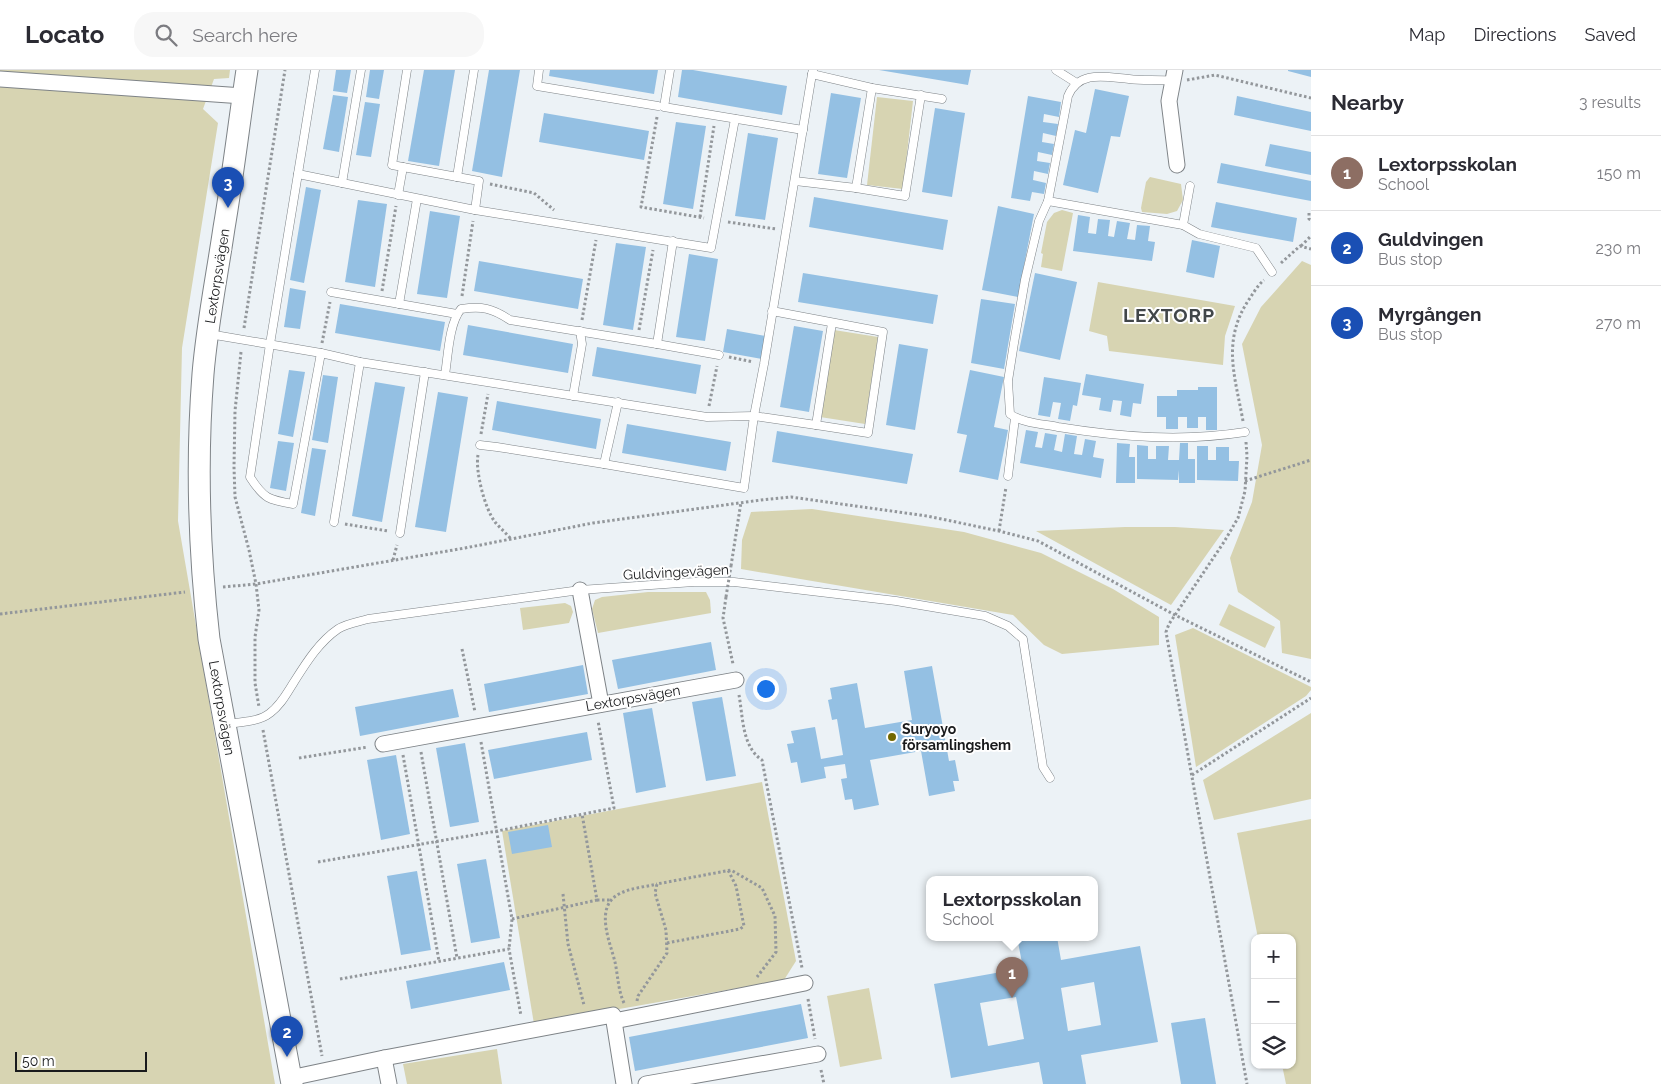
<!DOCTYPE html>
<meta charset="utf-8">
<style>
:root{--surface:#fff;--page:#f7f7f7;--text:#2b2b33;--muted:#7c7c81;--line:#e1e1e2;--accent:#0f766e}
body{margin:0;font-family:Raleway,sans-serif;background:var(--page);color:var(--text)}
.controls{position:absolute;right:15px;bottom:15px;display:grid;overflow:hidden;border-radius:10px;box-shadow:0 1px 4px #0004}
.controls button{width:45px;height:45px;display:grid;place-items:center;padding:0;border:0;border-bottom:1px solid var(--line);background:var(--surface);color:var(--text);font:25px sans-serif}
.scale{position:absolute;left:15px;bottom:12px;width:132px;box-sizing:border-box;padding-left:5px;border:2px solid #191a1c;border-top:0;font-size:14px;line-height:18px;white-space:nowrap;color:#191a1c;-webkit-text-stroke:4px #fefefe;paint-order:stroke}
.you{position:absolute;left:765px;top:618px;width:18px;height:18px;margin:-12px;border:4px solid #fff;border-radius:50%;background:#1a73e8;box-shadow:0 0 0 8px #1a73e833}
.badge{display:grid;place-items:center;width:32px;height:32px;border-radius:50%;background:var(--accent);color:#fff;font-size:16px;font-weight:700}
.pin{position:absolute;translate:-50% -41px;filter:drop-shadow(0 1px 2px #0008)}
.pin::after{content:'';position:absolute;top:26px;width:18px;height:15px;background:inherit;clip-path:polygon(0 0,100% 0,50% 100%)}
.popup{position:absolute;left:926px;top:806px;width:172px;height:65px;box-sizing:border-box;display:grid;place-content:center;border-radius:10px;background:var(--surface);filter:drop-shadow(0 1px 4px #0005);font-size:16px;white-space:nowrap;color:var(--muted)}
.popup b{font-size:19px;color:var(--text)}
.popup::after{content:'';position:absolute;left:50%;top:100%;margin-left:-10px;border:10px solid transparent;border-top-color:var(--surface)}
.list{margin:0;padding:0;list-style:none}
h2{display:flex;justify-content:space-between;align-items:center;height:65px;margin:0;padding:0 20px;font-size:21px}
h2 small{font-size:16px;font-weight:400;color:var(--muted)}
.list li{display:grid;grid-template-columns:32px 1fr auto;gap:15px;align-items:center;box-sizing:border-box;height:75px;padding:0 20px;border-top:1px solid var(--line)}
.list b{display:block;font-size:19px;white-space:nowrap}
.list p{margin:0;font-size:16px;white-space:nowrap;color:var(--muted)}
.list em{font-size:16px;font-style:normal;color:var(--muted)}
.icon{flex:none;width:28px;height:28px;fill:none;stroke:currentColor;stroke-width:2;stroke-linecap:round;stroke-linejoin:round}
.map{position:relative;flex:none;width:1311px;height:1014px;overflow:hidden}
header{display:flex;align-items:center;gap:30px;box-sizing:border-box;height:70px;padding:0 25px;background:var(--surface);border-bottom:1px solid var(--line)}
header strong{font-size:24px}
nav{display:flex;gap:28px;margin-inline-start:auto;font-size:18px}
.search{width:350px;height:45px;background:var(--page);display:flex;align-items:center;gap:12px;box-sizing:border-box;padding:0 18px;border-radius:20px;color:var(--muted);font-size:19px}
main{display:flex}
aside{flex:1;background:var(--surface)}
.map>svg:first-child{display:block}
</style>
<header>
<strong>Locato</strong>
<div class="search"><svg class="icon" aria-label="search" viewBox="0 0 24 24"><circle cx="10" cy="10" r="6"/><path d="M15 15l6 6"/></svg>Search here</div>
<nav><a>Map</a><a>Directions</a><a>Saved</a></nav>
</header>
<main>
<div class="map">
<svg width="1311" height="1014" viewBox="0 0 1311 1014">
<rect width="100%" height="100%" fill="#ecf2f6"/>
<g fill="#d7d4b2">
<path d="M0,0H230L229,8L214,9L203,39L218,53L182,278L178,451L275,1014H0Z"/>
<path d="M877,27L913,31L903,119L867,115Z"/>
<path d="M1150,107L1181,114L1183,130L1177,141L1167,144L1142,142L1141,138L1146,112Z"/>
<path d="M1062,140L1073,143L1062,201L1041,197L1043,184L1041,183L1047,152L1054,143Z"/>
<path d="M1302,191L1311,195V589L1282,583L1280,551L1238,522L1230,488L1252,432L1262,375L1242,274L1261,237Z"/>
<path d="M1098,212L1235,236L1225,266L1223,295L1109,281L1107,266L1089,261Z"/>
<path d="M834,260L878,267L865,354L820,347Z"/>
<path d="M812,439L964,462L1041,483L1113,519L1159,547V575L1062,584L1044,575L1013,545L741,499L742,470L751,442Z"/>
<path d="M1125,457H1175L1224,460L1171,535L1036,461Z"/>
<path d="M648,522H706L710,530L711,543L598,563L592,539L595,530L602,527Z"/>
<path d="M565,533L571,536L573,542L569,553L523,560L520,538Z"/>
<path d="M1229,534L1275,557L1265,578L1219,555Z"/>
<path d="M1193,558L1311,617V620L1306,626L1196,697L1175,565Z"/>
<path d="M1311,643V729L1214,750L1203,710Z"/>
<path d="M762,712L796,891L784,910L534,954L502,761Z"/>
<path d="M1311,749V1014H1286L1282,995H1292V868H1258L1237,763Z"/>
<path d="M869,918L882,989L840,997L827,926Z"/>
<path d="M497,979L502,1014H407L403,994Z"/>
</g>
<g fill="#94c0e3" fill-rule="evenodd">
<path d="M336,0H351L347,23L333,21Z"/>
<path d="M370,0H384L379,29L366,27Z"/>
<path d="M424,0H455L439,96L408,91Z"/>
<path d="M489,0H520L502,107L472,101Z"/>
<path d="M550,0H658L654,24L549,6Z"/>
<path d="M682,0H693L787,16L782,45L678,27Z"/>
<path d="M879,0H971L968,15Z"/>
<path d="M1288,0H1311V7L1288,1Z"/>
<path d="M1095,19L1129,26L1120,67L1111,66L1098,123L1063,115L1075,60L1086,63Z"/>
<path d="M831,23L861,28L847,108L818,104Z"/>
<path d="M333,25L348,27L339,82L323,79Z"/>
<path d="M1028,26L1061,32L1059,47L1044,44L1043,52L1058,54L1056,66L1043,63L1042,72L1054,74L1052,85L1038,82L1037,91L1050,93L1048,104L1034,101L1033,110L1046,113L1044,124L1032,122L1030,131L1011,128Z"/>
<path d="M1237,26L1311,42V61L1234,45Z"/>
<path d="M365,32L380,34L371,87L356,85Z"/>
<path d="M935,38L965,43L952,127L922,122Z"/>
<path d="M544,43L649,61L644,90L539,72Z"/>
<path d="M676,52L706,56L693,139L663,134Z"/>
<path d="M748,63L778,68L765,150L735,146Z"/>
<path d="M1270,74L1311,82V105L1265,96Z"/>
<path d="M1221,93L1311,111V131L1217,113Z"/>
<path d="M306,117L321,120L304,213L290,210Z"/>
<path d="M814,127L948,150L943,180L809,157Z"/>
<path d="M358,130L387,134L375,217L345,212Z"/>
<path d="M1216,132L1297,148L1293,172L1211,157Z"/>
<path d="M998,136L1034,144L1018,227L982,220Z"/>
<path d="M430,141L460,146L447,228L417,224Z"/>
<path d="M1078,145L1090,147L1088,163L1096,164L1098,149L1110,150L1108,166L1114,167L1117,151L1130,153L1127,169L1135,170L1137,155L1150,156L1148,171L1155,172L1152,191L1073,181Z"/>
<path d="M1192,170L1220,176L1214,208L1186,202Z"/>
<path d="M616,173L646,177L633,260L603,255Z"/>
<path d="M689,184L718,189L705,271L676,267Z"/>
<path d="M479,191L583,209L578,239L474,221Z"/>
<path d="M803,203L938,225L933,254L798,232Z"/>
<path d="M1035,203L1077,212L1060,290L1019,281Z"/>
<path d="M290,218L306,221L300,259L284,257Z"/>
<path d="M981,229L1015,234L1004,299L971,293Z"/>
<path d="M340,234L445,252L440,281L335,263Z"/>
<path d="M468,255L573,274L568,303L463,285Z"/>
<path d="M794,256L823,261L809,342L780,337Z"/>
<path d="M727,259L766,266L762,289L723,282Z"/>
<path d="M899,274L928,279L915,360L886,355Z"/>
<path d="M597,277L701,295L696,324L592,306Z"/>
<path d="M289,300L305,302L293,367L278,364Z"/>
<path d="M970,300L1004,307L994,357L1008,360L998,410L959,402L967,365L957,363Z"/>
<path d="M1086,304L1144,314L1141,334L1133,333L1131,347L1120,345L1122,331L1113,330L1111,342L1099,340L1101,328L1082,325Z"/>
<path d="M323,305L338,307L328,373L312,370Z"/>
<path d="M1044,307L1081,313L1077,336L1073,335L1070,351L1058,349L1061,333L1053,332L1050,347L1038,345Z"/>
<path d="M375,312L405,317L382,452L352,446Z"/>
<path d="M1198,317H1217V360H1206V347H1198V358H1187V347H1178V359H1166V347H1157V326H1177V320H1198Z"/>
<path d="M438,322L468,327L446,462L415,457Z"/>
<path d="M497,331L601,349L596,379L492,360Z"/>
<path d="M627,354L731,372L726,401L622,383Z"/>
<path d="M1026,360L1038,362L1035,377L1042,378L1045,363L1057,365L1054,380L1062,382L1065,364L1077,366L1074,384L1082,385L1085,369L1096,371L1093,387L1104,389L1101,408L1020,393Z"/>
<path d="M777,361L913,384L907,414L772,392Z"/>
<path d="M278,371L294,373L286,421L270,418Z"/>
<path d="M1117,373L1130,374L1129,387H1135V413H1116Z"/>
<path d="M1180,373H1188V389H1195V413H1179V400L1178,410L1137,409V375L1148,376V389H1156V376H1169L1168,390H1179Z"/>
<path d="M1197,376H1208V390H1216V377H1229V391H1239L1238,411L1197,410Z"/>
<path d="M312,378L326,380L315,446L301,443Z"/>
<path d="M711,572L716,600L618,619L612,590Z"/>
<path d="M583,595L588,624L489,642L484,614Z"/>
<path d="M932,596L949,691L955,690L959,711H953L955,721L929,726L921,681L870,690L879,735L854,740L852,729L845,730L841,709L847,708L845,694L824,697L826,708L801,713L797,692L791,693L787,674L794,673L791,661L815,657L821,689L843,685L837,649L832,650L828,630L832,629L830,618L857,613L865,658L912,650L904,601Z"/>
<path d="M453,619L459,647L360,666L355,637Z"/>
<path d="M722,627L736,706L706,711L692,632Z"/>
<path d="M652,638L666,717L636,723L623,643Z"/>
<path d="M587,662L592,690L494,709L488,680Z"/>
<path d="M465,673L479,752L450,757L436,678Z"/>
<path d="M396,685L410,764L381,770L367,690Z"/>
<path d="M548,755L552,777L512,784L508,762Z"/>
<path d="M486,789L500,868L471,873L457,794Z"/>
<path d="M417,801L431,880L401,885L387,806Z"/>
<path d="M1017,867H1057L1061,890L1140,876L1158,972L1081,985L1086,1014H1043L1039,992L951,1008L934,914L1023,898ZM1094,912L1101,955L1068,961L1061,918ZM1016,927L1024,969L988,976L980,933Z"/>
<path d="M504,892L510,920L411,939L406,911Z"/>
<path d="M801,934L808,968L635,1001L629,967Z"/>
<path d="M1205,948L1216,1014H1181L1171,953Z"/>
</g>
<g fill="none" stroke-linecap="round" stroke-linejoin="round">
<g stroke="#7e8387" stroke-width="9">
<g id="lane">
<path d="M315,0L270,274L250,407C264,429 269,430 293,434L321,283"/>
<path d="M407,0L392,95L479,111L475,140"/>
<path d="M539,0L537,16L658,36"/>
<path d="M670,0L664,37L803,60"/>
<path d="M813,0L812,4L872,18L942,29"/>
<path d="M1056,0L1075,12"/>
<path d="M1173,11C1158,9 1144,11 1129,9C1105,7 1079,0 1068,26L1048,131L1183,155"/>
<path d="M872,18L856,118L905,126L921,25"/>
<path d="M298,104L475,140L711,178L735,49"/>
<path d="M457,107L474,0"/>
<path d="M795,111L856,118"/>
<path d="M342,113L361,0"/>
<path d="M1190,116L1183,155L1199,164L1256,178L1272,202"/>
<path d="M398,125L403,97"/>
<path d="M1048,131L1039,151L1025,210L1014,273L1008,311L1010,344C1022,353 1043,354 1058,357C1120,367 1182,372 1245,362"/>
<path d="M331,222L457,244"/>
<path d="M399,234L417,129"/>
<path d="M772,241L883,262L868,363L816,355L832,253"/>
<path d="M209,264L321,283L360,292L707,347L754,346L816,355"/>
<path d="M657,274L673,171"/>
<path d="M445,305C448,286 449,253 461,239C482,236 492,238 510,250L657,274L719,285"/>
<path d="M573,326L582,274L580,261"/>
<path d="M480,375L497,377L604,394L618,332"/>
<path d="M604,394L744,418L754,346L764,294L812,4"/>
<path d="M1008,406L1015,348"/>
<path d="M334,452L360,292"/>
<path d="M400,463L425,302"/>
<path d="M226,654C240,652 259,652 270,643C281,635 287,623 294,612C306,593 319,572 338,559C347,553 358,552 368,549L580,520L694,512H734L896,531L985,546L1008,556L1023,569L1043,697L1050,708"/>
</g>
</g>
<g stroke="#7e8387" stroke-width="17">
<g id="street">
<path d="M1175,0L1169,31L1177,95"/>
<path d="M0,9L243,26"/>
<path d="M580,520L601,634"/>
<path d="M383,674L736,610"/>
<path d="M614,951L805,913"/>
<path d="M384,988L389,1014"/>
<path d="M290,1008L384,988L613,945L624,1014"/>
<path d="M646,1014L818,984"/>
</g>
</g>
<g stroke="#7e8387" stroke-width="23">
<path id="secondary" d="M247,0C239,53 233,105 224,158C217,206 207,255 203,304C196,393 199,481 209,569L292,1014"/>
</g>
<g stroke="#93979b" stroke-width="3" stroke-dasharray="2.5 2.5" stroke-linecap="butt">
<path d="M1187,10L1215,5L1311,28"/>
<path d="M657,47L641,137L704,148"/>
<path d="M490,114L534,123L554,140"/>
<path d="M1309,143V149L1311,150"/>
<path d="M700,147L714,56"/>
<path d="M728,152L776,159"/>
<path d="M1301,176L1311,166"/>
<path d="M1281,193L1300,176L1311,179"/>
<path d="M382,221L396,136"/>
<path d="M462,226L473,151"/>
<path d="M582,250L596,170"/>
<path d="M244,258L285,0"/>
<path d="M639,260L653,180"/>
<path d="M322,273L330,232"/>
<path d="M241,282L235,341L234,397L235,427L249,480L256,514L259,540L255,567V613L259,637"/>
<path d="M729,287L753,292"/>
<path d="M709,336L717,296"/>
<path d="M1243,351C1235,306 1221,270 1250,228C1254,222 1258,215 1264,210"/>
<path d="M481,364L488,324"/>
<path d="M1246,372L1247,386L1245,421L1238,448L1224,472L1169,554L1166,562L1247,1014"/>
<path d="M478,385C475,401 485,439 495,452C500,458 506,463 511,469"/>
<path d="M1245,411L1311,390"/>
<path d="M345,454L388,461"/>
<path d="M999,461L1006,417"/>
<path d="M393,490L397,475"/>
<path d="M731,496L741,432"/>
<path d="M223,517L256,514L465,478L593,453L761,430L791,427L927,446L999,461L1038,471L1175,545L1311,612"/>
<path d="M726,527L723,548L733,594"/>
<path d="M0,544L185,522"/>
<path d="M462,579L475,642"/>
<path d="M739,625C743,647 742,677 762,690L802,898"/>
<path d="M263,660L322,986"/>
<path d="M481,672L512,849L509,879"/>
<path d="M421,682L457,888"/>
<path d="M403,685L439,891"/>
<path d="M299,688L368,677"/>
<path d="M1192,705L1311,628"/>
<path d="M318,792L497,761L614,738L598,651"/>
<path d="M563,824L568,874L584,935"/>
<path d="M597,830H611"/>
<path d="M512,849L597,830L582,744"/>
<path d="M667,873L740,859L744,856L736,816L728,800"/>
<path d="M340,909L509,879L521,946"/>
<path d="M808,929L815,969"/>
<path d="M637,931L638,926L667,883L666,860L655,823L657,814L731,800L762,818L775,846L776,882L757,907"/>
<path d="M624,933C618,920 618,906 615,892C610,872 594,837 619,824C630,818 645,817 657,814"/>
<path d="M821,1000L824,1014"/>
</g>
<use href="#lane" stroke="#fff" stroke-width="8"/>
<use href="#street" stroke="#fff" stroke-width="15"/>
<use href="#secondary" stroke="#fff" stroke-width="21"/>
<path stroke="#93979b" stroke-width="3" stroke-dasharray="2.5 2.5" stroke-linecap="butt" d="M726,527L731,496"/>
</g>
<circle fill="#726800" stroke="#fefefe" stroke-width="2" cx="892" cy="667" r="5"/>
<g text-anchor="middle" stroke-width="4" stroke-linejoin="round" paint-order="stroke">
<g font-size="14" fill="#191a1c" stroke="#fefefe">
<text transform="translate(217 206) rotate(-81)" y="5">Lextorpsvägen</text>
<text transform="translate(676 502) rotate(-3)" y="5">Guldvingevägen</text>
<text transform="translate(633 628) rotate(-10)" y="5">Lextorpsvägen</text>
<text transform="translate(222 638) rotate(80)" y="5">Lextorpsvägen</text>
</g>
<g font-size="14" font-weight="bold" fill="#191a1c" stroke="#fefefe" text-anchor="start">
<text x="902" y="664">Suryoyo<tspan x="902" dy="16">församlingshem</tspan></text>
</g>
<g font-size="19" font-weight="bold" letter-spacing="1" fill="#414649" stroke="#fefefe">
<text x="1169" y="252">LEXTORP</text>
</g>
</g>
</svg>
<div class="controls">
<button>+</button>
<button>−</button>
<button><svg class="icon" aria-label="layers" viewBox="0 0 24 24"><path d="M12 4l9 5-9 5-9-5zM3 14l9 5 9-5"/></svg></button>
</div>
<div class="scale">50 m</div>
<div class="you"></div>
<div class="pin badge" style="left:1012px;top:928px;background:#8d6e63">1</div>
<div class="popup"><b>Lextorpsskolan</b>School</div>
<div class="pin badge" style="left:287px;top:987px;background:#1a4fb4">2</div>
<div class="pin badge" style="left:228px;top:138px;background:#1a4fb4">3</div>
</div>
<aside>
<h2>Nearby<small>3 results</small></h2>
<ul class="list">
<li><span class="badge" style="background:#8d6e63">1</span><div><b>Lextorpsskolan</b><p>School</p></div><em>150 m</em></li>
<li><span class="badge" style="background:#1a4fb4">2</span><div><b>Guldvingen</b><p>Bus stop</p></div><em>230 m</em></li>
<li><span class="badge" style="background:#1a4fb4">3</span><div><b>Myrgången</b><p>Bus stop</p></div><em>270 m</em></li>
</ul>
</aside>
</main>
